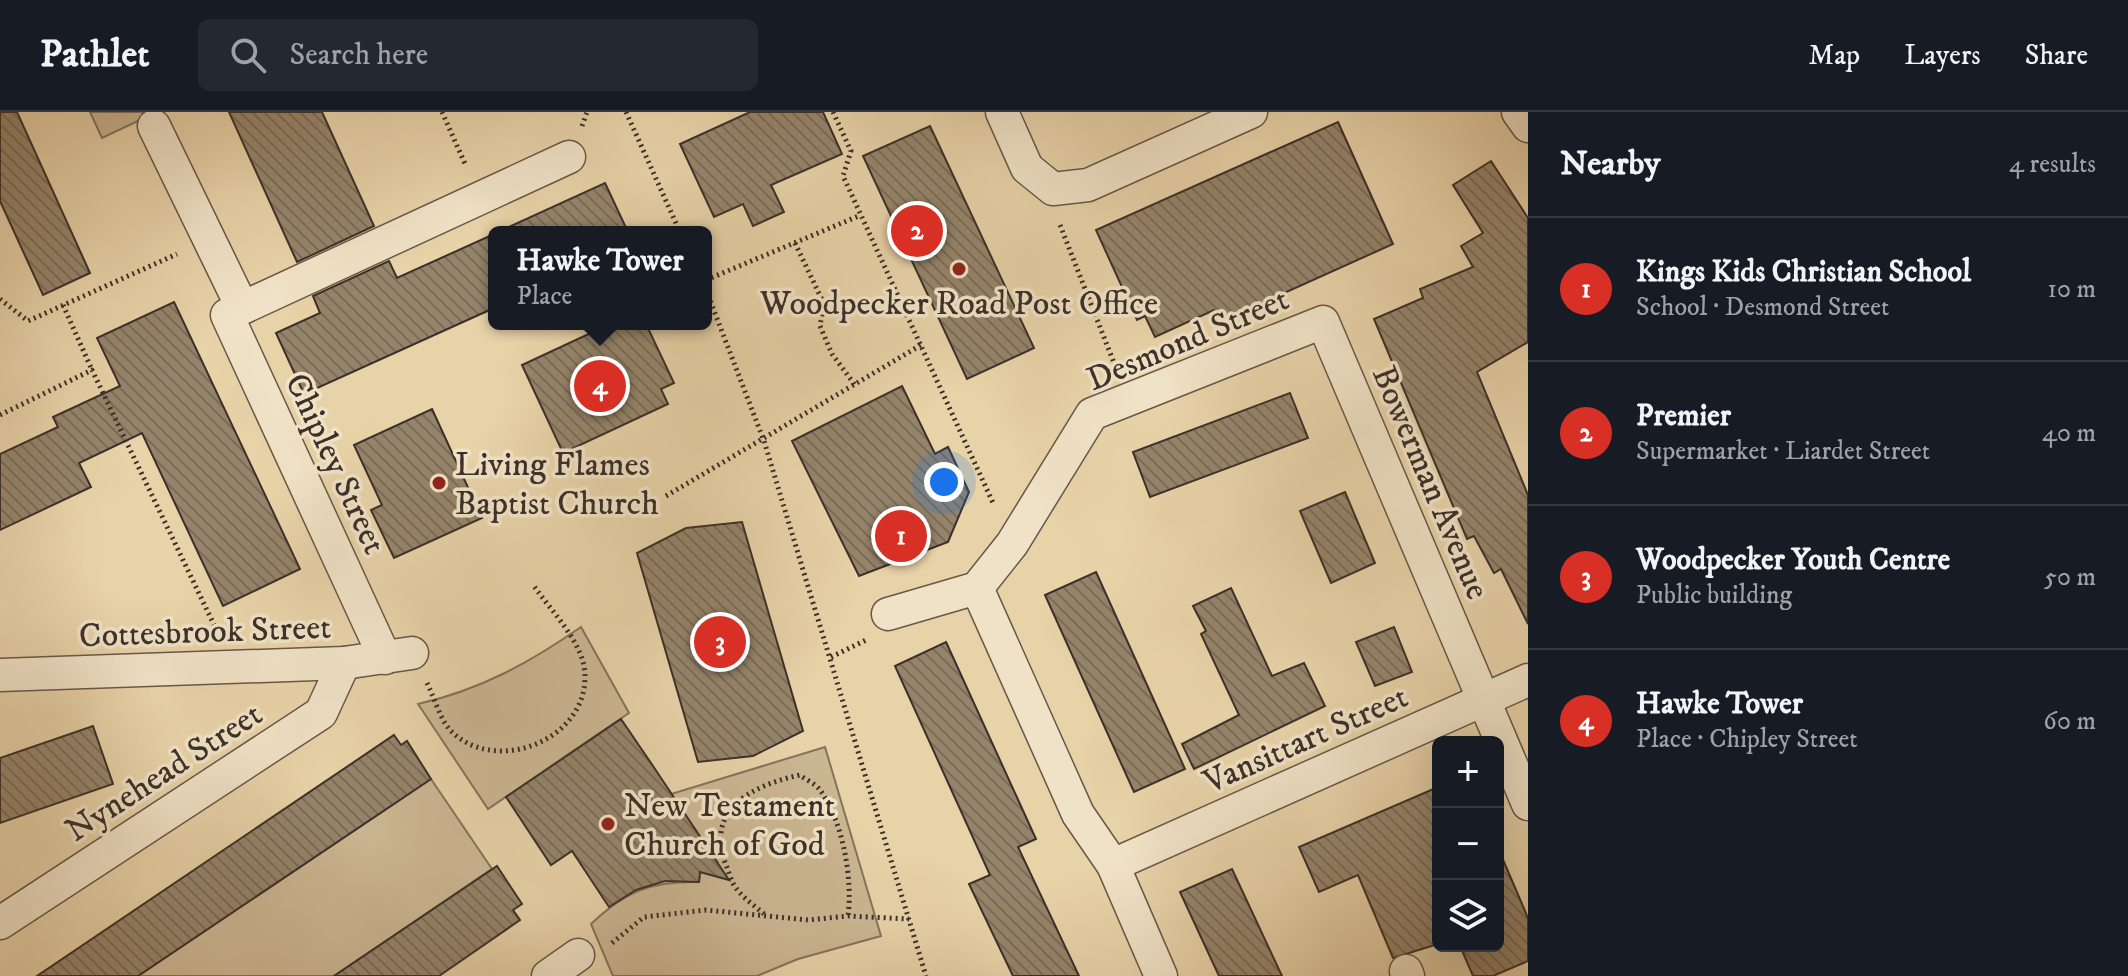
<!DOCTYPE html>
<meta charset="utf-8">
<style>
:root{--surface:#171b24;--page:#242831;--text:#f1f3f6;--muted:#9ea1a6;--line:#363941;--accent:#d93025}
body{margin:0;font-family:"IM FELL DW Pica",serif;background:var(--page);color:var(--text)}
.controls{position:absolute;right:24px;bottom:24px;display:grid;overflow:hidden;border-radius:12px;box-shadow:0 8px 32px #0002}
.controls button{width:72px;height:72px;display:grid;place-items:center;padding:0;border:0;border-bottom:2px solid var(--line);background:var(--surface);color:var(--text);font:40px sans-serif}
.you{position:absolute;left:944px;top:370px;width:28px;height:28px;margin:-20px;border:6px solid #fff;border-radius:50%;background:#1a73e8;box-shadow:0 0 0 12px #1a73e833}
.badge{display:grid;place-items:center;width:52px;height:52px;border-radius:50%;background:var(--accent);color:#fff;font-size:26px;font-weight:700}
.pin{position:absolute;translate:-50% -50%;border:4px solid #fff;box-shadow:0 2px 8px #0006}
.popup{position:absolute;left:488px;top:114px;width:224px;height:104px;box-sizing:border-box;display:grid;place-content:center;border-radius:12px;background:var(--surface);filter:drop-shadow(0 2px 6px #0005);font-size:26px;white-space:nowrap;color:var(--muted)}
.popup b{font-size:30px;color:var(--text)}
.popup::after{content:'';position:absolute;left:50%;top:100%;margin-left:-16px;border:16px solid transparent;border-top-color:var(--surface)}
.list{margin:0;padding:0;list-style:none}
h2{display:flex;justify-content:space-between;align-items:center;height:104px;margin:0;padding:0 32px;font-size:34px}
h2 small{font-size:26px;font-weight:400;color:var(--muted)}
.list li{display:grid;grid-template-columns:52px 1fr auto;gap:24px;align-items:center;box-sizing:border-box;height:144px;padding:0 32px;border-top:2px solid var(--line)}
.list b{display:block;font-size:30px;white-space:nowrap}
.list p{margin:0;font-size:26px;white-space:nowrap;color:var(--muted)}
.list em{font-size:26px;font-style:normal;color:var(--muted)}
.icon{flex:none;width:44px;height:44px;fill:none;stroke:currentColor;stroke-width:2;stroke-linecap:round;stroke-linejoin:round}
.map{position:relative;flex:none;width:1528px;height:864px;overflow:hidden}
header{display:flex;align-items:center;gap:48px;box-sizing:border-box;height:112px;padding:0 40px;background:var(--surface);border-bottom:2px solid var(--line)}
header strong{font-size:38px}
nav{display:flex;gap:44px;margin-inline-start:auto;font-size:28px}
.search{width:560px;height:72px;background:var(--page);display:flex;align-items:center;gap:20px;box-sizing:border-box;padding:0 28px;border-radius:12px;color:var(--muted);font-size:30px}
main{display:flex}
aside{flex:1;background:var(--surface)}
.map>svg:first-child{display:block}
</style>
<header>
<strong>Pathlet</strong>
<div class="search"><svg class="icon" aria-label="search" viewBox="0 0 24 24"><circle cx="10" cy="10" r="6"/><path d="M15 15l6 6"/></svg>Search here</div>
<nav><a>Map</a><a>Layers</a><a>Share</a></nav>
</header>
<main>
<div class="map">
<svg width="1528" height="864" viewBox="0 0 1528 864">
<defs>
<pattern id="building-back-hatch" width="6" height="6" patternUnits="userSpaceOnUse" patternTransform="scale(2)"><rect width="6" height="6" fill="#95846b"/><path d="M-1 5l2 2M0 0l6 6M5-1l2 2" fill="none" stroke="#7b6c58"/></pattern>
</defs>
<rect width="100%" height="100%" fill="#e8d2a8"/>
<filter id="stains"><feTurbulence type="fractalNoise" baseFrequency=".0025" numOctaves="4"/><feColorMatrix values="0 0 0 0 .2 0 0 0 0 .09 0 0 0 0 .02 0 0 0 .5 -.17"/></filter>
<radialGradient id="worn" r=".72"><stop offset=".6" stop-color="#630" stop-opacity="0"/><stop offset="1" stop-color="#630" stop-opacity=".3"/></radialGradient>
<g fill="#cbb692" stroke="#83735e" stroke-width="2">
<path d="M90,0H157L102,26Z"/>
<path d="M581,515L629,601L488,697L418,592C480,578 529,551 581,515Z"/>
<path d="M825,635L881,824L798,847L757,864H613L591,812C626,779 651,769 699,770L700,760L715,763L718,751L671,682Z"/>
<path d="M431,667L492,757L334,864H138Z"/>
</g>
<g fill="url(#building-back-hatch)" stroke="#3b3029" stroke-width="2">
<path d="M0,0H17L90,161L43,183L0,89Z"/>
<path d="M229,0H322L374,114L297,150Z"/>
<path d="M750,0H823L842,42L771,73L784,100L753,114L743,92L714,105L680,32Z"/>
<path d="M1338,10L1393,132L1220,210L1214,198L1155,225L1145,204L1137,208L1096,118Z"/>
<path d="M930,14L1034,236L967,267L863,44Z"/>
<path d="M1491,49L1528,106V230L1477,260L1528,383V512L1501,457L1494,461L1474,424L1467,427L1374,207L1423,186L1420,177L1473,155L1461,134L1483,121L1453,73Z"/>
<path d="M605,71L628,120H498Z"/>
<path d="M494,122V196L304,282L276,221L320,201L313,184L389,149L397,166Z"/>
<path d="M174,190L300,457L223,494L142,321L79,351L91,375L0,418V342L58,315L53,305L120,274L97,226Z"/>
<path d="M610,212H646L674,271L661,277L668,292L563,341L522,253Z"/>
<path d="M902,274L935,342L948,335L969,380L948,430L859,464L792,329Z"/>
<path d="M1290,281L1308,326L1150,385L1133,340Z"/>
<path d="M432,297L482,406L394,446L371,398L382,393L354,333Z"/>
<path d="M1345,380L1375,451L1331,471L1300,399Z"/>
<path d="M742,410L803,619L753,644L698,650L637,441L686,416Z"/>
<path d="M1096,460L1185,657L1134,680L1045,483Z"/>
<path d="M1231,476L1272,564L1304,551L1325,594L1194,657L1182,632L1239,603L1201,522L1206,519L1193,494Z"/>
<path d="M1394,515L1412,560L1375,574L1356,530Z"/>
<path d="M946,530L1036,727L1018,735L1079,864H1013L969,772L990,763L895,554Z"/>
<path d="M621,607L653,654L729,768L700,760L699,770L665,769L636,778L609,795L572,739L551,753L506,685Z"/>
<path d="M93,614L113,672L0,711V646Z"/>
<path d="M394,623L401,633L407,629L431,667L138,864H37Z"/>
<path d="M1438,675V832L1393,846L1358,763L1319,780L1299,735Z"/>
<path d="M1498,736L1528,806V849L1493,864H1473L1460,834H1498Z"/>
<path d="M497,754L522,792L513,798L520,808L439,864H334Z"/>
<path d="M1232,757L1282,864H1219L1180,780Z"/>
</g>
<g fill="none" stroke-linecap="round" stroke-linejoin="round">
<g stroke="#665849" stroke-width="35">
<g id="minor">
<path d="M1002,0L1027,56L1053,77L1088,73L1251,0"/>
<path d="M1518,0L1528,14"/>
<path d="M154,14L242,195"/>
<path d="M977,476L1078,702L1113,753L1161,864"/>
<path d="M888,502L977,476L1012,432L1092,302L1323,210L1528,692"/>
<path d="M385,546L227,203L569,45"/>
<path d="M0,563L344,551L412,541"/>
<path d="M1113,753L1528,568"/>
<path d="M0,811L321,601L344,551"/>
<path d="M1406,859L1408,864"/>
<path d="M548,864L578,843"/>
</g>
</g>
<g stroke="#3b3029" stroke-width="5" stroke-dasharray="2 4" stroke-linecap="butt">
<path d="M442,0L466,54"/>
<path d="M626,0L680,120"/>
<path d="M833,0L851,39L843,64L994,393"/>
<path d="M582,14L587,0"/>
<path d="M1060,113L1116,256"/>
<path d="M795,131L824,192L820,214L832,242L855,273"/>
<path d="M706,168L861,103"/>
<path d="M706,178L764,329L926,864"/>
<path d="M0,187L28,209L177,142"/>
<path d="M63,193L92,258"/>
<path d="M0,303L92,258L217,519"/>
<path d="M666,384L921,233"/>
<path d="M831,545L866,528"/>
<path d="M427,571C434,585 441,610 452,620C497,663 586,628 585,564C585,532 551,499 534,474"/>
<path d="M764,802C755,794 743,786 736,776C731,770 729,760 726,753C704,697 753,673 800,663C806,668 816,672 820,678C843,709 853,768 848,804"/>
<path d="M612,831L644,805L706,798L808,808L848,804L909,807"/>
</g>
<use href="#minor" stroke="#f0e2c6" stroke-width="32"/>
</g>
<g fill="#8f2418" stroke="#f0e2c6" stroke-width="3">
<circle cx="959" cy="157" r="8"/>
<circle cx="439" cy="371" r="8"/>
<circle cx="608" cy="712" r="8"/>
</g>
<g text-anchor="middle" stroke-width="7" stroke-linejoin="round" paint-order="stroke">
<g font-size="34" fill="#3b3029" stroke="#f0e2c6" text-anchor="start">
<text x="959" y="202" text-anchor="middle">Woodpecker Road Post Office</text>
<text x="455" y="363">Living Flames<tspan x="455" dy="39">Baptist Church</tspan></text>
<text x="624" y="704">New Testament<tspan x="624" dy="39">Church of God</tspan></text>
</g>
<g font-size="34" fill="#3b3029" stroke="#f0e2c6">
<text transform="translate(1187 226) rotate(-23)" y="12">Desmond Street</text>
<text transform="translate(337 351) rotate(65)" y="12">Chipley Street</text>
<text transform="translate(1432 370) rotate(67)" y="12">Bowerman Avenue</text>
<text transform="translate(205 518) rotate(-2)" y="12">Cottesbrook Street</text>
<text transform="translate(1305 626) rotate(-24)" y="12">Vansittart Street</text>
<text transform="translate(163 659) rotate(-33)" y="12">Nynehead Street</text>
</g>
</g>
<rect width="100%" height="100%" filter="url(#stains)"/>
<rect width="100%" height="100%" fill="url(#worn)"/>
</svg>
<div class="controls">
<button>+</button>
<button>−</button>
<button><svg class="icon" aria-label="layers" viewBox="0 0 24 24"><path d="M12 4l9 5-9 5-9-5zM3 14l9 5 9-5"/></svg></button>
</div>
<div class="you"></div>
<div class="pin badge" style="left:901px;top:424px">1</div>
<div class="pin badge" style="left:917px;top:119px">2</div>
<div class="pin badge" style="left:720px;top:530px">3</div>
<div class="pin badge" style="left:600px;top:274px">4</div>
<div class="popup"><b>Hawke Tower</b>Place</div>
</div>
<aside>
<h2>Nearby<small>4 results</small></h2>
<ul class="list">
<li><span class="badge">1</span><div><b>Kings Kids Christian School</b><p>School · Desmond Street</p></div><em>10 m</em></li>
<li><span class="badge">2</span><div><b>Premier</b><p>Supermarket · Liardet Street</p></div><em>40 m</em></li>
<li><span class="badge">3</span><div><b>Woodpecker Youth Centre</b><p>Public building</p></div><em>50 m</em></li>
<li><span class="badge">4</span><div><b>Hawke Tower</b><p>Place · Chipley Street</p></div><em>60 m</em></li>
</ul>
</aside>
</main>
